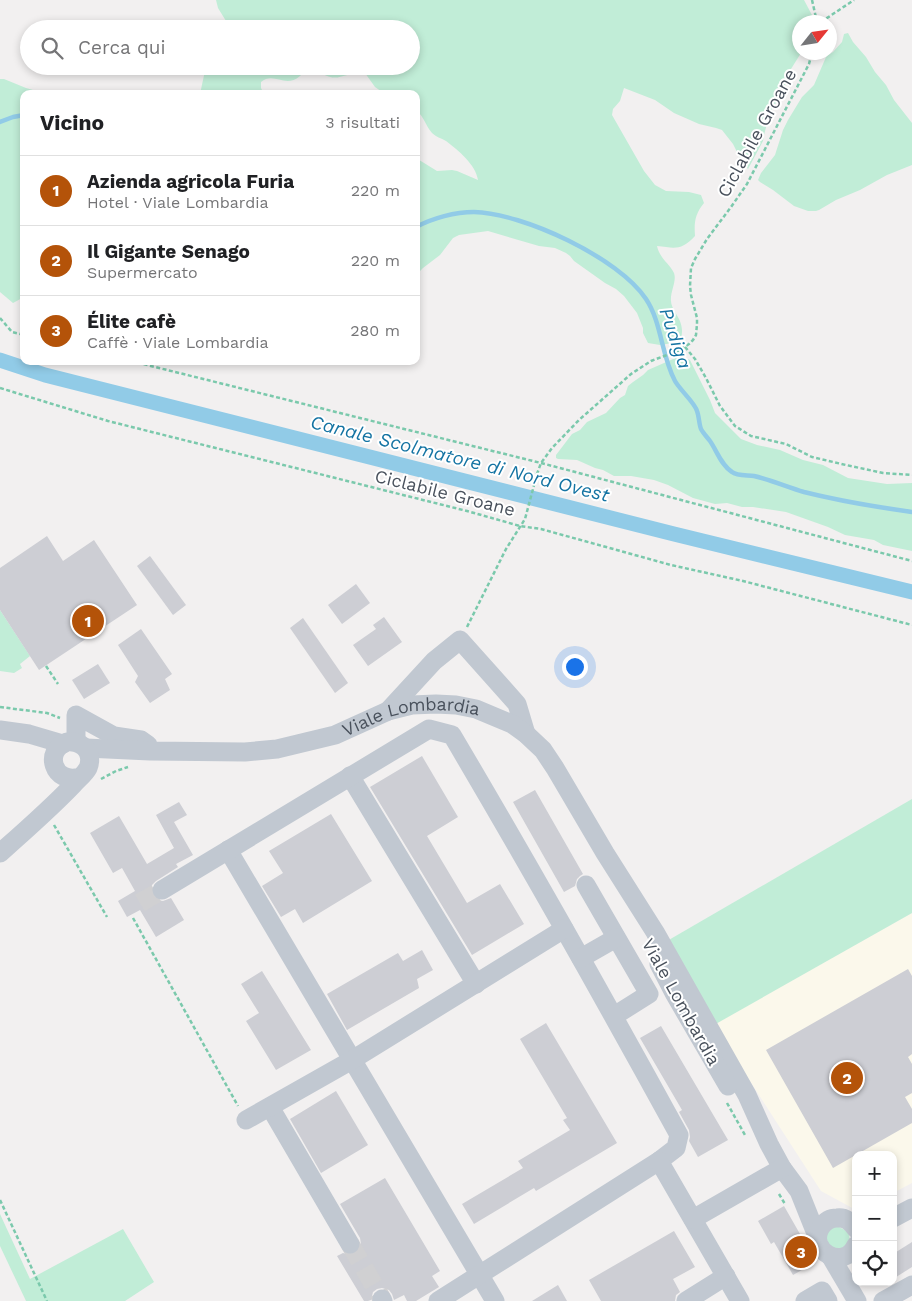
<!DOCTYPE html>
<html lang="it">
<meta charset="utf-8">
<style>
:root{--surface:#fff;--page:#f2f2f2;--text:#202124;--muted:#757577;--line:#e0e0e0;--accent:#b45309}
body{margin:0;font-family:"Work Sans",sans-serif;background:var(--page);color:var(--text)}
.controls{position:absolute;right:15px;bottom:15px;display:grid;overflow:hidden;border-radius:10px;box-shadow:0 2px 8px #0003}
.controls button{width:45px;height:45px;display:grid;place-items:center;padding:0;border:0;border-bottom:1px solid var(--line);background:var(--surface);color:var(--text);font:25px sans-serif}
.compass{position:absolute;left:792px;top:15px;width:45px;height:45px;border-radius:50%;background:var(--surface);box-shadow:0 2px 8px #0003;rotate:60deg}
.you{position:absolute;left:574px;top:666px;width:18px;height:18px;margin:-12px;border:4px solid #fff;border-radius:50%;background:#1a73e8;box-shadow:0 0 0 8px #1a73e833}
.badge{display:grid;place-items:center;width:32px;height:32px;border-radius:50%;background:var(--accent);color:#fff;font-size:16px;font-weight:700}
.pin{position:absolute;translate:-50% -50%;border:2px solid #fff;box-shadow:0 1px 5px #0006}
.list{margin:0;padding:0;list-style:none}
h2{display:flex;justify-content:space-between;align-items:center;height:65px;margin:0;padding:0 20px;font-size:21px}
h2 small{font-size:16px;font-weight:400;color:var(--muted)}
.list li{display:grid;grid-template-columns:32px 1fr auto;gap:15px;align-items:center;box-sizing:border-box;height:70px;padding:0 20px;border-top:1px solid var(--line)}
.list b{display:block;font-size:19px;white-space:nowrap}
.list p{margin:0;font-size:16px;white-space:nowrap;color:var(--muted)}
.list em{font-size:16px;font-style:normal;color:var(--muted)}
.icon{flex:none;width:28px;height:28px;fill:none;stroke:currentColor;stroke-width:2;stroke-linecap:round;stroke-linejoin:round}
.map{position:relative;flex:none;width:912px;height:1301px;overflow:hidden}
.search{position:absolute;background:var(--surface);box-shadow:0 2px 8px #0003;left:20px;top:20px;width:400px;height:55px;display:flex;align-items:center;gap:12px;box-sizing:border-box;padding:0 18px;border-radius:28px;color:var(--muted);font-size:19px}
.panel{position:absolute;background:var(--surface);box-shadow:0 2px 8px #0003;left:20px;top:90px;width:400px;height:275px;border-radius:10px}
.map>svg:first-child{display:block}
</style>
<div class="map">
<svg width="912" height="1301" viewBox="0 0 912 1301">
<rect width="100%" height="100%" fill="#f2f0f0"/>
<path fill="#fbf8eb" d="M912,913V1183L893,1193V1155H856V1210L821,1191L713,1024Z"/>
<g fill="#c1edd7">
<path d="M216,0H804L812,15V22H800V52L801,53L791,69L783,92L770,112L764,135L763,141L748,169L742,162L733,144L722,130L716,128L699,124L674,113L655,100L624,88L620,101L613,109L612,115L644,171L655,185L666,191L689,192L701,195L704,203C695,214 694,222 695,236C681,251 675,248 657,246C660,259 669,263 674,273C677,281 670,292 671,301C671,305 673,308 675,312C682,323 684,330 680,342L660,345L648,343L643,333V328L637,313L624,296L616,289L605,283L574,261L570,256L566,253L555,248L539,246L488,231L459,235L453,238L440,255L423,268L416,275V158L437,171L452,170L457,171L478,180C476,165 458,150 446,141C441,138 436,137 432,133C425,125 425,118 416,110V94H385L375,87L365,73C343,70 336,89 314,66H411V29H224L226,21L218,8Z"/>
<path d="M848,33L853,42L866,57L875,72L886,85L894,100L912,123V165L887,175L860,190L836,200L819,210L816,211H808L794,206L773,190L760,182L758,180L761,173L775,155L783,130L788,120L802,97L814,85L826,57L828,55L833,52L842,42L844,34Z"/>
<path d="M206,66H308C306,69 303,74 300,76C285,89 274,71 261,82V88L264,94H200Z"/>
<path d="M0,79H4L26,88L47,94H24V297L13,303L0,292Z"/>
<path d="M680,356L690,360L710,400L715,413L741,439L757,445L780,450L803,460L823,465L848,478L887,484L912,483V551L883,545L874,540L845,535L828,527L786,512L753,507H742L727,503L715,504L693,498L668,485L654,480L631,476H614L603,470L595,468L577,460L558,459L556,458V455L572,434L580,430L587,422L606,413L620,398L625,395L628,386L633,382L643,375L648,370Z"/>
<path d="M0,610L30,656L20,664L22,668L14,673L0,671Z"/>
<path d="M912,799V913L714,1025L667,941Z"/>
<path d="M0,1214L30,1279L123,1229L154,1282L125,1301H26L0,1246Z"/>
<path d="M836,1226C842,1228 852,1232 849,1241C848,1244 843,1247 840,1250L829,1247L826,1236L829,1229Z"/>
</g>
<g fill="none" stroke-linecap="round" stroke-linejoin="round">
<g stroke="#91cbe7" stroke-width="4.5">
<path d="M0,122L13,117L24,115"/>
<path d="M416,227C433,218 455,212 474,212C523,213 619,258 646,299C662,323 661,355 675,381C680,390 695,403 697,411C699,416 699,424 701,429C703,433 707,437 710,441C717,451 721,465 732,472C737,476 747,475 754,476C771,480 787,487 804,492C840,501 876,507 912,512"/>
</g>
<path stroke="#91cbe7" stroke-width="15" d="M0,360L45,375L674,534L912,592"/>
</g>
<g fill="#cdced4">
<path d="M47,536L63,561L94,540L137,605L39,670L0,610V568Z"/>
<path d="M150,556L186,605L173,615L137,566Z"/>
<path d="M356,584L370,603L342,624L328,605Z"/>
<path d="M384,617L402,642L368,666L353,645L376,629L373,625Z"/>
<path d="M303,618L348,683L335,693L290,628Z"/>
<path d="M141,629L172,674L165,679L170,690L150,703L135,682L138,676L118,645Z"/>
<path d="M98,664L110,683L84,699L72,680Z"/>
<path d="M422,756L458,817L427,836L467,903L500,884L524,924L472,955L370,787Z"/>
<path d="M535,790L583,874L580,876L577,879L575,886L564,892L513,802Z"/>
<path d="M179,802L187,815L174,822L193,855L176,864L178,867L156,881L152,885L151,891L153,896L157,900L163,901L171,898L184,920L156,937L140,910L127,917L118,901L135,891L122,868L113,873L90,833L119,816L147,864L174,848L156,815Z"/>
<path d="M331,814L372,881L303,923L295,909L281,917L262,886L283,873L269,851Z"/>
<path d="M422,950L433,970L417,979L419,988L347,1030L327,994L398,953L403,961Z"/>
<path d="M908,969L912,976V1054L908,1057L912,1064V1093L905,1097L912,1109V1123L833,1168L766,1050Z"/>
<path d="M262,971L311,1050L276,1070L246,1021L259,1013L241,984Z"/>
<path d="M546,1023L617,1143L536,1191L534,1188L474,1224L462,1204L523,1168L518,1161L570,1130L563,1120L567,1118L520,1039Z"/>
<path d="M661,1026L728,1140L698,1157L689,1141L690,1137L689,1130L679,1112L682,1110L640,1038Z"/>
<path d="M336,1091L368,1145L321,1173L290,1119Z"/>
<path d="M385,1178L440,1271L432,1276L439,1287L416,1301H407L404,1295L394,1300L392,1294L389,1290L382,1288L377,1289L373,1292L371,1300L368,1301H364L337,1256L343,1253L350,1255L355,1254L359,1250L361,1244L360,1238L340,1204Z"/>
<path d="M784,1206L816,1262L793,1275L774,1242L771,1244L758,1221Z"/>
<path d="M674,1231L695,1267L673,1279L680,1292L676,1295L675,1301H601L589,1280Z"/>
<path d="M912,1242V1267L893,1279V1254Z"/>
<path d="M558,1285L567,1301H532Z"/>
</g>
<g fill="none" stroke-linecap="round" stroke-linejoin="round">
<g stroke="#d0d0d2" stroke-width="19" stroke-dasharray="19 9" stroke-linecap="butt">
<path d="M140,903L162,890"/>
<path d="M350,1244L382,1299"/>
</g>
<g stroke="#7bc9ac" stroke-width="2.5" stroke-dasharray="4 2.5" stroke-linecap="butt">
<path d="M812,0L817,22"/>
<path d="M821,22L854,0"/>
<path d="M0,318L12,332L24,335"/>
<path d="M685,347L695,359L706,378L720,406L735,426L751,436L786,444L812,457L846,465L883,473L912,475"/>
<path d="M131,361L541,463L912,561"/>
<path d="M0,388L108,421L467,511L520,526L541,529L671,565L743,581L912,625"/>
<path d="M467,627L506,549L525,519L537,474L541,463L552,448L579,420L631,374L651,361L680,350L689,344L693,340L696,335L697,324V318L691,295L690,286L691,268L695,259L707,239L731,207L747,184L809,64L812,52"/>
<path d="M46,666L58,684"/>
<path d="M0,707L47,713L60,718"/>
<path d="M101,779L116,771L128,767"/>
<path d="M54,825L107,917"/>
<path d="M133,918L238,1106"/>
<path d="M727,1103L745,1135"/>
<path d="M779,1194L785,1204"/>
<path d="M0,1200L47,1301"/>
</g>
<g stroke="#c1c8d1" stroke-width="19">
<path d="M388,711L434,661L460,640L517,704L526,734"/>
<path d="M0,730L29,734L63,744"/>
<path d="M76,742V715L114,736L141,740L148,745"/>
<path id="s1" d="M86,748L150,751L245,752L277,749L335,735L388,711L412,705L436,704L456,705L476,709L512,724L526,734L543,750L555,768L605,853L655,932L747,1095L769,1144L782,1168L799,1191L817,1236"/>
<path d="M350,776L476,984"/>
<path d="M228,850L495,1301"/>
<path d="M0,853C25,831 50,809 73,785C78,779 85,774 88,768C91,761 90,752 84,747C80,743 72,741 67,742C43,750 53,785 80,777"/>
<path d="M586,885L649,994L614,1016"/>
<path d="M162,890L429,729L452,735C530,867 605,1000 679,1135L676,1148L659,1161L438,1301"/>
<path d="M581,958L616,938"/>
<path d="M659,964L674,993L728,1086"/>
<path d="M270,1107L350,1244"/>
<path d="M246,1120L352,1060L564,929"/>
<path d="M659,1161L740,1301"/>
<path d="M893,1218L912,1208"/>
<path d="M693,1219L782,1168"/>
<path d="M856,1229C851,1222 846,1217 837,1218C830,1218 825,1221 821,1227C806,1250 844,1272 856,1245"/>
<path d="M831,1257L857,1301"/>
<path d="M382,1299L383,1301"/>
<path d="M686,1301L726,1276"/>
<path d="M805,1301L822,1291L828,1301"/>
<path d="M883,1301L912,1285"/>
</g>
</g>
<g text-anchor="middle" stroke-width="4" stroke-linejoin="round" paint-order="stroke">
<g font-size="18" fill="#49515c" stroke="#fff">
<text transform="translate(757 133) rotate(-61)" y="6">Ciclabile Groane</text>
<text transform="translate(445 493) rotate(14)" y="6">Ciclabile Groane</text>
<text dy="6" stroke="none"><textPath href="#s1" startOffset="331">Viale Lombardia</textPath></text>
<text transform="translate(681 1002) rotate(61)" y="6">Viale Lombardia</text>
</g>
<g font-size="19" font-style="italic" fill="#1574a3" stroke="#fff">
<text transform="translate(676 338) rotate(71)" y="7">Pudiga</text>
<text transform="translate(460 458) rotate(14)" y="7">Canale Scolmatore di Nord Ovest</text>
</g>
</g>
</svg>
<div class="controls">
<button>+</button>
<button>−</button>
<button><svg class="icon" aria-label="locate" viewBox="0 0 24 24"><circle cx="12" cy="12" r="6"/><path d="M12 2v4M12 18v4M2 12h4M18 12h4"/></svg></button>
</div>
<svg class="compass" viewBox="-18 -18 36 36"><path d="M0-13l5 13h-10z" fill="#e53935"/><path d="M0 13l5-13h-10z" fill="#757577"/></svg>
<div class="you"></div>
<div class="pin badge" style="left:88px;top:621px">1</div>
<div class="pin badge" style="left:847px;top:1078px">2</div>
<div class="pin badge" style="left:801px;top:1252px">3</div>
<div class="search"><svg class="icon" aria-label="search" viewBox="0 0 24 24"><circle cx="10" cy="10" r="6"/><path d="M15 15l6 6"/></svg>Cerca qui</div>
<section class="panel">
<h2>Vicino<small>3 risultati</small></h2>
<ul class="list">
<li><span class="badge">1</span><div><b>Azienda agricola Furia</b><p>Hotel · Viale Lombardia</p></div><em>220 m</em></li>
<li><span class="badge">2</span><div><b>Il Gigante Senago</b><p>Supermercato</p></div><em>220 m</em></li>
<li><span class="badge">3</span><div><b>Élite cafè</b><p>Caffè · Viale Lombardia</p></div><em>280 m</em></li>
</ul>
</section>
</div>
